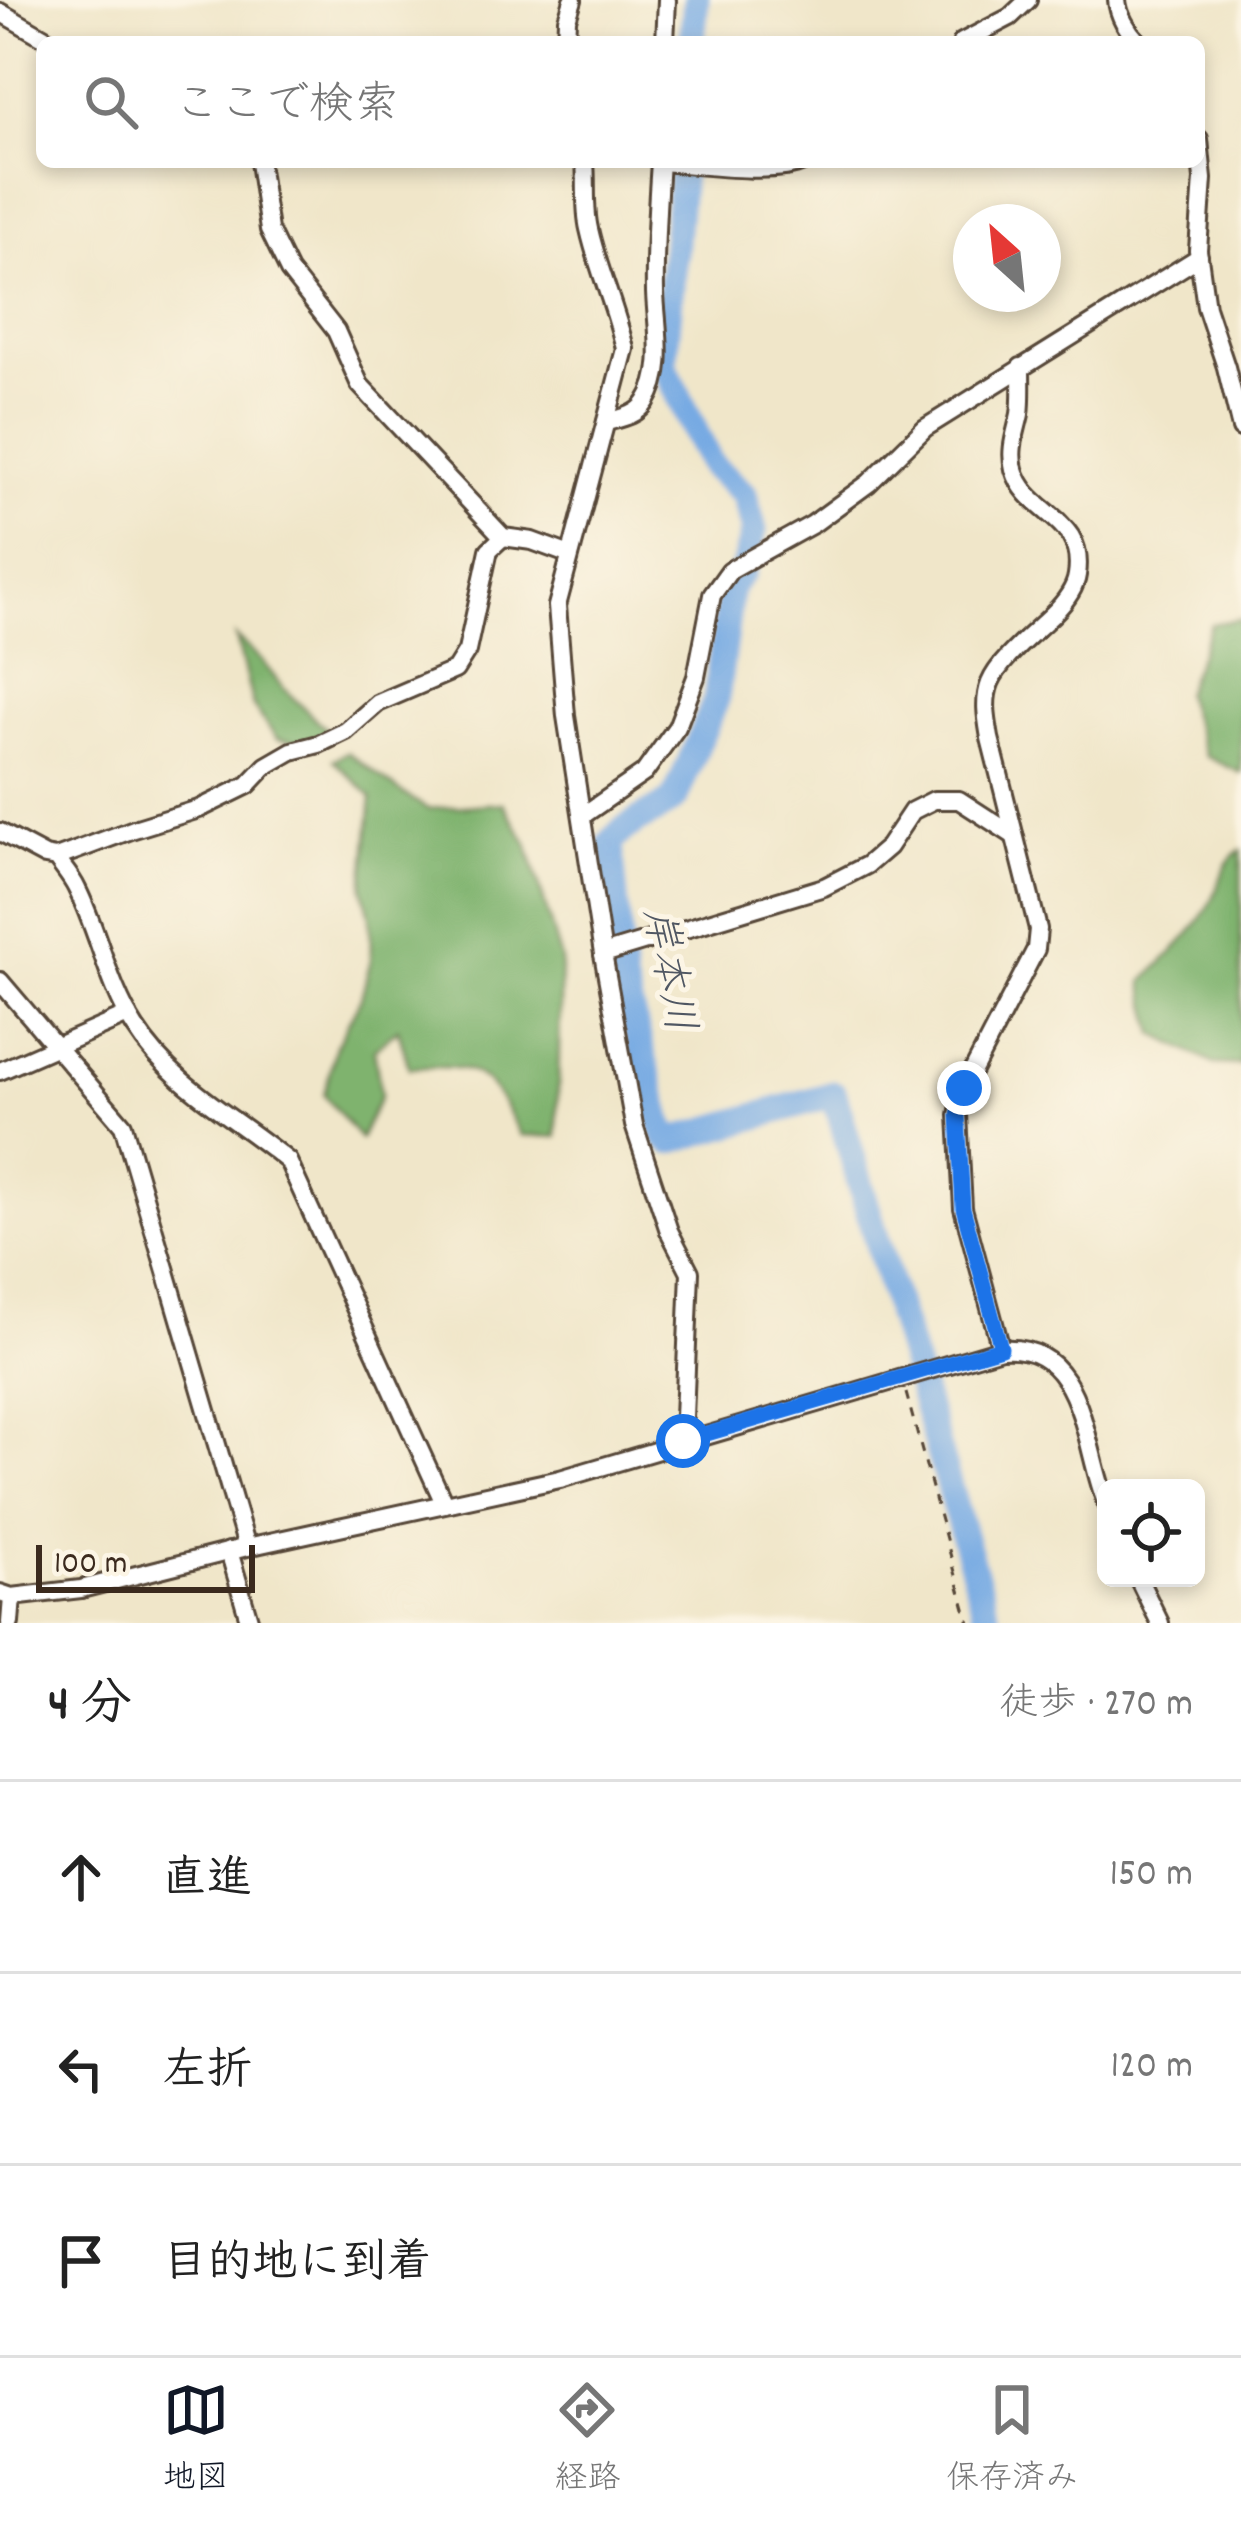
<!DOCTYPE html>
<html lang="ja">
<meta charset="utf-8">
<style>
:root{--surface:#fff;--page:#f2f2f2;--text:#222;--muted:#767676;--line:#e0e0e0;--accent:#111827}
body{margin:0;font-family:Dekko,"Klee One",sans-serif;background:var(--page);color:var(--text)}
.controls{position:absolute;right:36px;bottom:36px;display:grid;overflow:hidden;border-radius:18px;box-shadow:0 6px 18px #0003}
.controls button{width:108px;height:108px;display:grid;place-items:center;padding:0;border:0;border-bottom:3px solid var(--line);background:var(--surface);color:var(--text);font:60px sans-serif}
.compass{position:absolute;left:953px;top:204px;width:108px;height:108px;border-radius:50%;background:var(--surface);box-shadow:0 6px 18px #0003;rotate:333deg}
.scale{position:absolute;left:36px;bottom:30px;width:219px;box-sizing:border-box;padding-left:12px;border:6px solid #3b2a1e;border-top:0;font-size:33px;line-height:42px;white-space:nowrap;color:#3b2a1e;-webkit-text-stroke:9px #fcf5e5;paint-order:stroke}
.stop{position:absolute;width:36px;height:36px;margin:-27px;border:9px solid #1a73e8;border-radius:50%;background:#fff}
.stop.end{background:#1a73e8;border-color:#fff;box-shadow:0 3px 12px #0008}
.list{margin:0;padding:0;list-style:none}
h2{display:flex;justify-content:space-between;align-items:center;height:156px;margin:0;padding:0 48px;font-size:51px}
h2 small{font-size:39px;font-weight:400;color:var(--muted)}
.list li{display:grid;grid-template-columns:78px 1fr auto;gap:36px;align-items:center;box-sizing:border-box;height:192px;padding:0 48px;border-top:3px solid var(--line)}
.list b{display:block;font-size:45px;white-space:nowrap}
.list em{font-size:39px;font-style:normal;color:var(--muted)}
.icon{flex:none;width:66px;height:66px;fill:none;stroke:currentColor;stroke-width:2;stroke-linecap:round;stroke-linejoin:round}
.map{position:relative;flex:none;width:1241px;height:1623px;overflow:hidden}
.search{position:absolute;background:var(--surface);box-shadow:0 6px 18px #0003;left:36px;right:36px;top:36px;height:132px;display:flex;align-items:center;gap:30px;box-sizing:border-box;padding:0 42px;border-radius:18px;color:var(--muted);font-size:45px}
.sheet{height:732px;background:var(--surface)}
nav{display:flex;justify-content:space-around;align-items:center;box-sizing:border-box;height:168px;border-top:3px solid var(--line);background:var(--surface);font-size:33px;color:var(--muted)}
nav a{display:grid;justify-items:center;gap:6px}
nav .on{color:var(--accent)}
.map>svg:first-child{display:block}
</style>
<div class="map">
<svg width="1241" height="1623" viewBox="0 0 1241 1623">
<rect width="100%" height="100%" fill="#fcf5e5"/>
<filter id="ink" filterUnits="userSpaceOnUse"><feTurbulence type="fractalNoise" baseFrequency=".00833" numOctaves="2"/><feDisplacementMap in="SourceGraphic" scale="24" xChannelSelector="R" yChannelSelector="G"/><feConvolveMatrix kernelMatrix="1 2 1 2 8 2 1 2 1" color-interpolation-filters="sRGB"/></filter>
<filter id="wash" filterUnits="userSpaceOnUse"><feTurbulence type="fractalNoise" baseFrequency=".004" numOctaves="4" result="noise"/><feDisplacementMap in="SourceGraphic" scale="48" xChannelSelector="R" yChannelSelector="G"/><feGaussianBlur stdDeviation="2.7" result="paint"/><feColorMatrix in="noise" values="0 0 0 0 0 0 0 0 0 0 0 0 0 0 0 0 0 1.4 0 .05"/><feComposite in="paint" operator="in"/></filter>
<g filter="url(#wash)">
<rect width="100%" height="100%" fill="#f0e6c9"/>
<g fill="#7fb36e" stroke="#5d6e46" stroke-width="3">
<path d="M1241,619V773L1205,756L1184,694L1211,624Z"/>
<path d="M236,637L260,659L284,689L329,732L304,742L277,739L253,706Z"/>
<path d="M347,752L402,793L428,809L503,803L527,843L561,960L557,1137L521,1135C487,1073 482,1063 409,1068L398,1029L374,1049L381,1095L360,1139L324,1095L336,1046L361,998L371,959L370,916L363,889L372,797L333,760Z"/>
<path d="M1241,850V1065L1214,1064L1155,1034L1143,982C1165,959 1191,936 1208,908C1221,888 1220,864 1241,850Z"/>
</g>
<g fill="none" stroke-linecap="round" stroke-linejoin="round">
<g stroke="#77aae3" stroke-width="27">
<path d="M692,42L696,0"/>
<path d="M682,162L664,365L711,465L744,494L754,530L743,572L731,585L716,700L675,798C658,814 619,825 610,845L623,982L665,1137L670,1141L834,1094L989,1623"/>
</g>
</g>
</g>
<g filter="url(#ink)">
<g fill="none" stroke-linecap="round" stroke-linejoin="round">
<g stroke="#564638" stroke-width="22">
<g id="minor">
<path d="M1117,0C1118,15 1128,31 1138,42"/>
<path d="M0,12L52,42"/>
<path d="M566,42L567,19L573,0"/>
<path d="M665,42L667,0"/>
<path d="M962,42L1010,17L1028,0"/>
<path d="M1199,139L1203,179L1198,250L1206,307L1226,367L1241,428"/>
<path d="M259,162L269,230L289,271L336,331L360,385L503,537L532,541L570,555"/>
<path d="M585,162C587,184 584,208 589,229C598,270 616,308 625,349L557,606L566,716L603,954L634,1125L669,1231L690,1272L683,1441"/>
<path d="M660,162C693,164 776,176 803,162"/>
<path d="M606,422C621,418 637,416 646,402C667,370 656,327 655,292C654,249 657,205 660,162"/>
<path d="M582,816L644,773L677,727L696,677L712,595L730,570L813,524L869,483L925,428L1199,257"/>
<path d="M0,832L45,856L56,858C63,868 72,878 77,889C99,933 108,985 135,1027C173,1087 235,1117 288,1161L444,1503"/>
<path d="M56,858L134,829L199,809L248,785L266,766L292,751L319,744L346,731L378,703L455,670L467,651L489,550L503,537"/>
<path d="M603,954L824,887L867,865L888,847L912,811L934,800H959L1013,835"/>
<path d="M0,981L123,1125L247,1547"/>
<path d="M0,1071L128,1015"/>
<path d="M1001,1349L963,1208L958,1115L964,1088L1036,949L1038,929L990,738C987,720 983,701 990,683C999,660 1035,632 1053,614C1064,603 1075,590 1077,575C1086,516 1027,516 1014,469C1009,449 1016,433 1020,414C1022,399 1021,383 1021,367"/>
<path d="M229,1551L250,1623"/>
<path d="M1138,1578L1160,1623"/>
<path d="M0,1593L12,1597L81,1589L247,1547L560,1479L1001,1349C1085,1342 1083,1445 1106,1502"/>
<path d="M10,1623L12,1597"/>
</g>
</g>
<path stroke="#564638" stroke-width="3" stroke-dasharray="9 9" stroke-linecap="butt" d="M906,1393L969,1623"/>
<use href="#minor" stroke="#fff" stroke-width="16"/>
</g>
</g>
<g fill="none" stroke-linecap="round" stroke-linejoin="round" filter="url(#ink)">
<path stroke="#1a73e8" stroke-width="15" d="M683,1441L1001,1348L963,1208L958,1115L964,1088"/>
</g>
<g text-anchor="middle" stroke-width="10" stroke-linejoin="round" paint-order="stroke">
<g font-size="42" font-style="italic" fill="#505763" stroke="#fcf5e5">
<text transform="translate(672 969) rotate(79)" y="15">岸本川</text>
</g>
</g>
</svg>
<div class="controls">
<button><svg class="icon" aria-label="locate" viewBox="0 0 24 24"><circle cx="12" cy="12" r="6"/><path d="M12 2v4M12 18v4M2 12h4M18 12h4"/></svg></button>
</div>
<svg class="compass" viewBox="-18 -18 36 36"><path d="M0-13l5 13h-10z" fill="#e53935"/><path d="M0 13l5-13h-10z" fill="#767676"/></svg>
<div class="scale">100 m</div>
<div class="stop" style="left:683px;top:1441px"></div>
<div class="stop end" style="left:964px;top:1088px"></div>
<div class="search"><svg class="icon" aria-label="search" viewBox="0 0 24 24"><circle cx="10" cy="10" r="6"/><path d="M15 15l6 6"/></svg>ここで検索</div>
</div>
<section class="sheet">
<h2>4 分<small>徒歩 · 270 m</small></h2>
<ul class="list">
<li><svg class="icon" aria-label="ahead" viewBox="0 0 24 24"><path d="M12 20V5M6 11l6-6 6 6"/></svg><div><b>直進</b></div><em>150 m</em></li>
<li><svg class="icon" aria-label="left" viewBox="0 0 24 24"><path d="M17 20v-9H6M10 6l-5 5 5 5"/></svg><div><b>左折</b></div><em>120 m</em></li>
<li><svg class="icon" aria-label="arrive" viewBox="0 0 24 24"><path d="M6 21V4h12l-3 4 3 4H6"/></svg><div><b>目的地に到着</b></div></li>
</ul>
</section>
<nav>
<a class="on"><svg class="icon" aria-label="map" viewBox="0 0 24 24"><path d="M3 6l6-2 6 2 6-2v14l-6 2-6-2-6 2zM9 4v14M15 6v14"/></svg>地図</a>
<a><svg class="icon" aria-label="directions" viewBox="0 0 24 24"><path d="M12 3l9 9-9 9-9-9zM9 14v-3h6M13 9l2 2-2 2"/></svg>経路</a>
<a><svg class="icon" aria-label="saved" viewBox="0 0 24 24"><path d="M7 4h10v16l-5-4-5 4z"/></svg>保存済み</a>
</nav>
